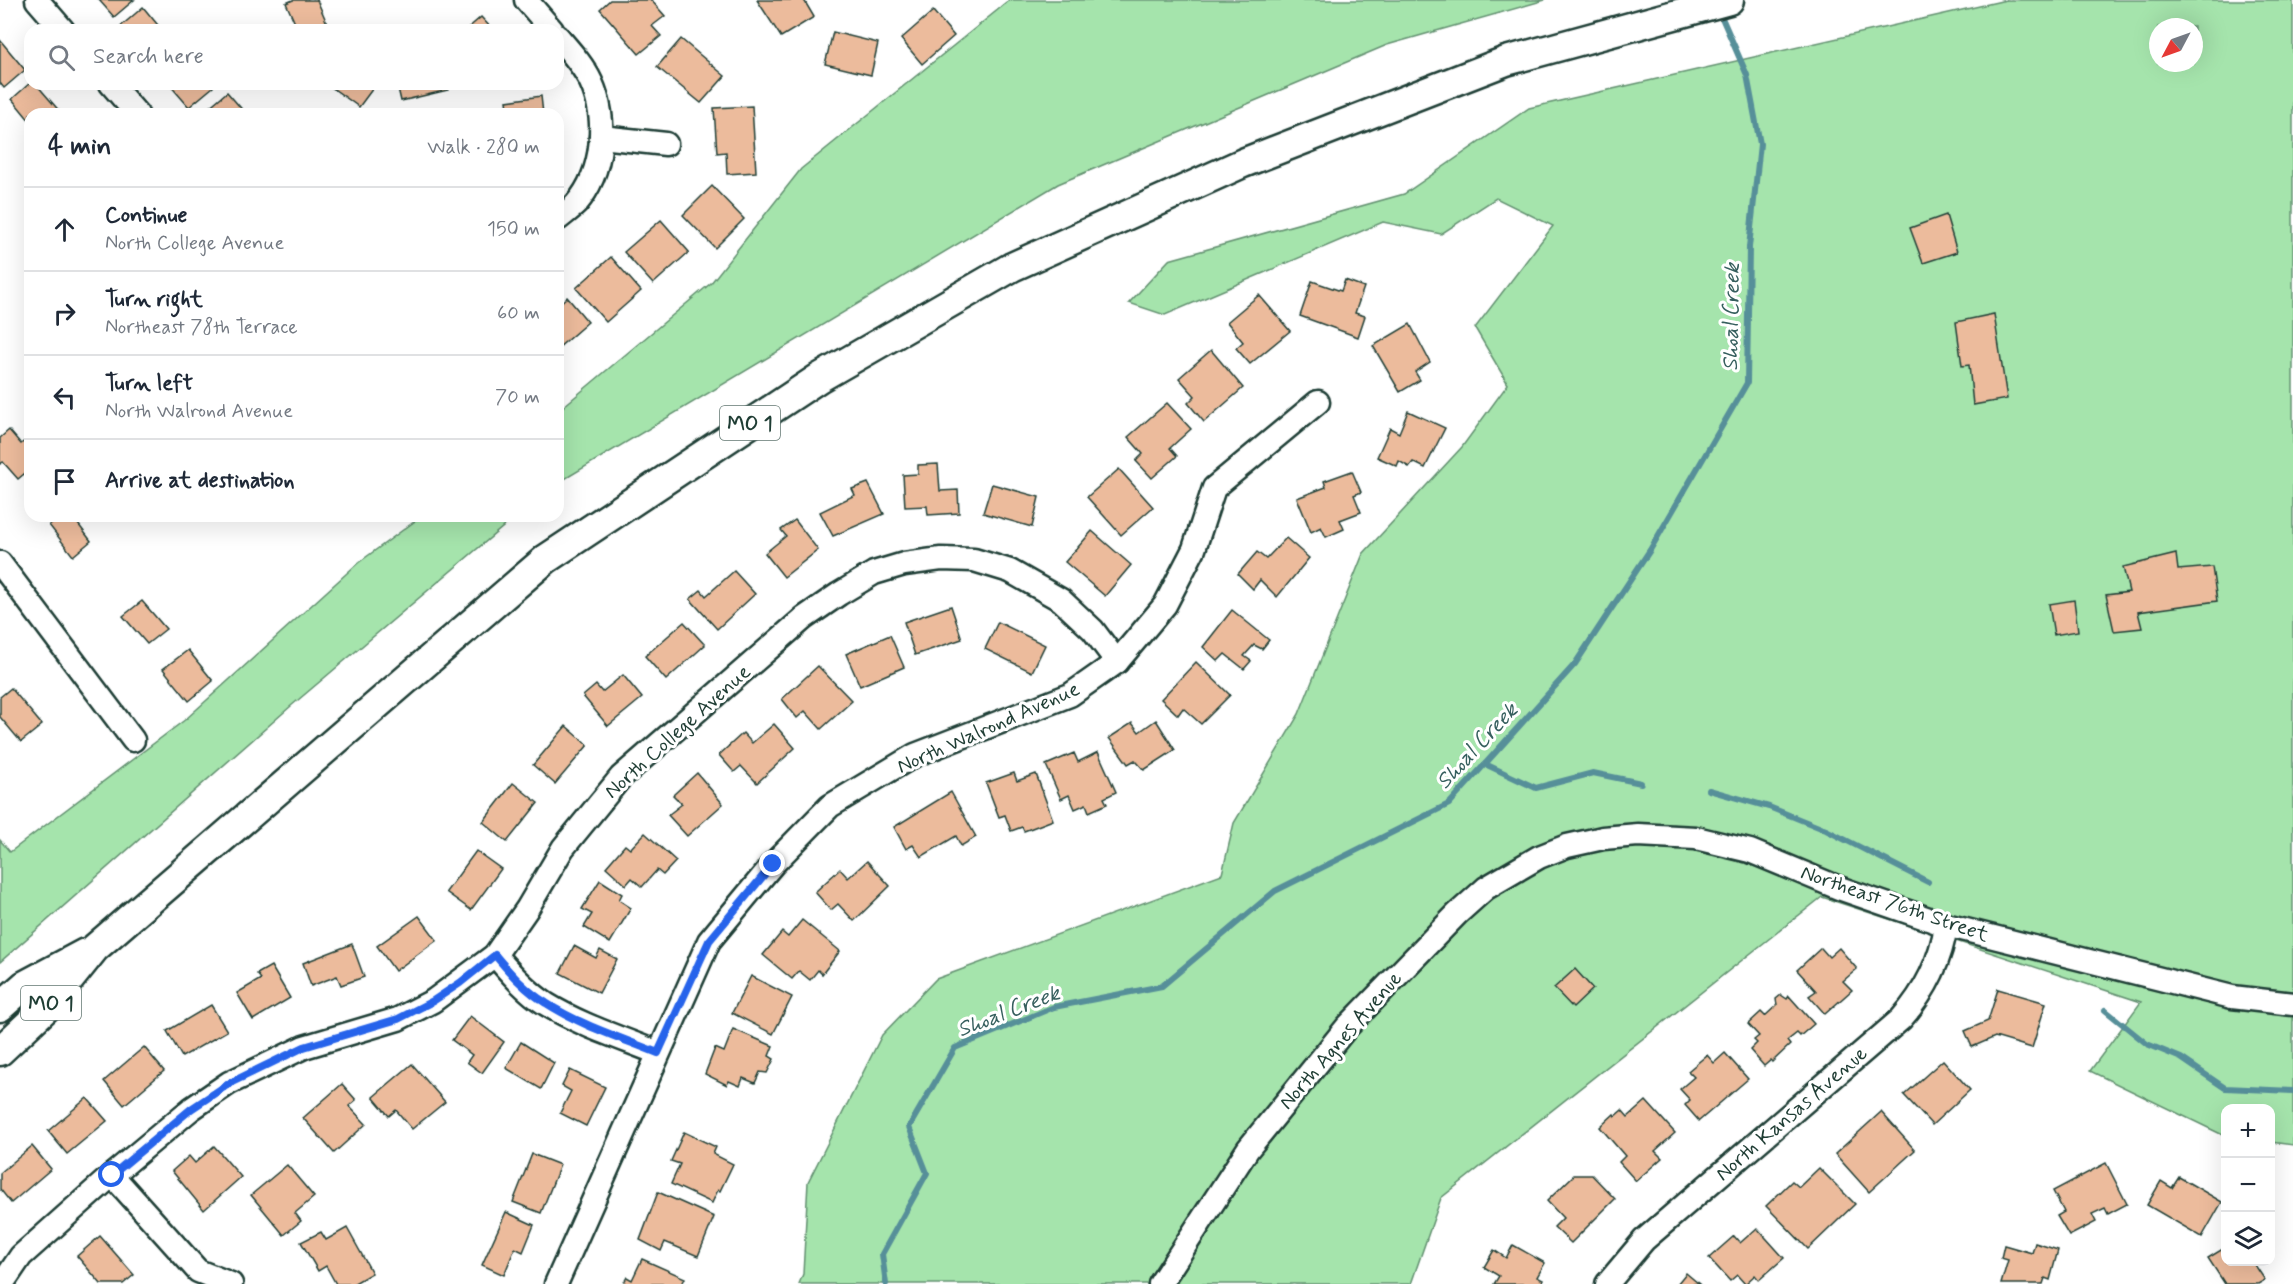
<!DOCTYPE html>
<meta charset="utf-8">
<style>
:root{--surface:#fff;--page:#f6f6f7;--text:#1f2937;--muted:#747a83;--line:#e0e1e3}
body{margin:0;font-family:Mynerve,sans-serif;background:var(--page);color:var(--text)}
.controls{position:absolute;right:18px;bottom:18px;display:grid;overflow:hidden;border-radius:12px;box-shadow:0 6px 24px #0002}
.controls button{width:54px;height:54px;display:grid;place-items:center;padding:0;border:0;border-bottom:2px solid var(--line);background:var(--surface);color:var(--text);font:30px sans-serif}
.compass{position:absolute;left:2149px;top:18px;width:54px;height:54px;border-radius:50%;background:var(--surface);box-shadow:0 6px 24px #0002;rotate:229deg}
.stop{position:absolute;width:18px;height:18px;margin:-14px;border:4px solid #2563eb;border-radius:50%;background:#fff}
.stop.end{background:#2563eb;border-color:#fff;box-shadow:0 2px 6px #0008}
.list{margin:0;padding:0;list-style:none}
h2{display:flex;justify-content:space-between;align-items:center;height:78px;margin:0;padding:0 24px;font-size:26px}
h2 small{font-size:20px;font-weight:400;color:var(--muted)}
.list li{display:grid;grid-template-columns:39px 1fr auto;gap:18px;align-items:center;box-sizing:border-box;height:84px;padding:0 24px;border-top:2px solid var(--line)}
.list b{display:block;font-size:22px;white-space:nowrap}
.list p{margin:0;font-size:20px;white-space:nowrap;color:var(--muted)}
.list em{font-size:20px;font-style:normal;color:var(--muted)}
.icon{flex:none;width:33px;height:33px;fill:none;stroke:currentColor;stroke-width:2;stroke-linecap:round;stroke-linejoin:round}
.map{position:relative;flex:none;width:2293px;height:1284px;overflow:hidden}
.search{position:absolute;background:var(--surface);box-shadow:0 6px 24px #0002;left:24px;top:24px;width:540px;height:66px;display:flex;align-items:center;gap:15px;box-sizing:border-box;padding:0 21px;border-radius:18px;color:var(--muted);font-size:22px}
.panel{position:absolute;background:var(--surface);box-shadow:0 6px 24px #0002;left:24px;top:108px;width:540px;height:414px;border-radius:18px}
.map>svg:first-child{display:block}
</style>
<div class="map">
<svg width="2293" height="1284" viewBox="0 0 2293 1284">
<rect width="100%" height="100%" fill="#fff"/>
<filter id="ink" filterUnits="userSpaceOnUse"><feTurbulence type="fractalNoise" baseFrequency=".0167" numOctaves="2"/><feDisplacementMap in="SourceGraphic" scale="12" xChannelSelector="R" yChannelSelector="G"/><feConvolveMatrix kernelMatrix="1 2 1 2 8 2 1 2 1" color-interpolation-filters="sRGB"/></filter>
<g filter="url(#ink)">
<g fill="#a5e4ac" stroke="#629070" stroke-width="1.5" fill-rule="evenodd">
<path d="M1010,0H1545L1387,45L1058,184L558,483V411L711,283L801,169Z"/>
<path d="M2006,0H2293V1145L2271,1142L2270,1108H2226L2225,1136L2090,1071L2141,1002L1822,897L1441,1198L1411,1284H799L803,1274L808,1182L882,1035L936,979L1222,874L1234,823L1299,714L1363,554L1462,447L1508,384L1475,328L1553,226L1496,198L1441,234L1383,222L1165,315L1129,303L1169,260L1404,194L1529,108ZM2158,27H2194V63H2158Z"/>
<path d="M422,516H516L291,706L0,962V840L10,852L186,719L358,563Z"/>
</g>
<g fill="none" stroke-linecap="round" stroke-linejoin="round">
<g stroke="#578f99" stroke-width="6">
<path d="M1485,764L1536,788L1593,773L1641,783"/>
<path d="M1709,790L1769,807L1826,830L1928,882"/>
<path d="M2105,1010L2147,1044L2181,1058L2225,1088L2293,1091"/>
<path d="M886,1284L882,1254L927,1173L909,1127L955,1048L1054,1007L1162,986L1275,891L1449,804L1575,664L1650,550L1747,383L1749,247L1760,144L1747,75L1719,11"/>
</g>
</g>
<g fill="#ecbb9c" stroke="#1f3d34" stroke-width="1.5">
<path d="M99,0H134L114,17Z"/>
<path d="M293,0H317L330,30H298L286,3Z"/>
<path d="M610,0H651L665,16L652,26L661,36L639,54L600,9Z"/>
<path d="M757,0H804L814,17L781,37Z"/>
<path d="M143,7L162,30H123L120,27Z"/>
<path d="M933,11L954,36L922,64L901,39Z"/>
<path d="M481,17L493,30H466Z"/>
<path d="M833,32L878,43L871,75L825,64Z"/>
<path d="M681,39L725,76L701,103L657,67Z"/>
<path d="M0,40L25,70L4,88L0,83Z"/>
<path d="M30,83L36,84L62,114H30V121L12,99Z"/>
<path d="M169,84H210L213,87L189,107Z"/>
<path d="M327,84H376L359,107Z"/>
<path d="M397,84H446L448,90L401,101Z"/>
<path d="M227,92L246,114H201Z"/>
<path d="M541,96L543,114H509L507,101Z"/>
<path d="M752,106L756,172L727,174L726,152L717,153L714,108Z"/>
<path d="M712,186L744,219L715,248L683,215Z"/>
<path d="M1946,215L1957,252L1923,263L1910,228Z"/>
<path d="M661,220L689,252L653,284L624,252Z"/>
<path d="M611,257L641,291L606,322L576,288Z"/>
<path d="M1345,280L1364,287L1355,313L1365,316L1358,337L1300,316L1312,281L1341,291Z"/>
<path d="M1259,295L1290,331L1250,364L1236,348L1243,342L1227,322Z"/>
<path d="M567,297L588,322L558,348V305Z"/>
<path d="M1994,314L2007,399L1973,405L1969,365L1962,366L1956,322Z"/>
<path d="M1410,324L1430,362L1415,372L1420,380L1400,392L1373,346Z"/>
<path d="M1211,350L1243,388L1204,422L1188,403L1195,396L1179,378Z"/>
<path d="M1167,403L1191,429L1170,448L1177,456L1152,478L1136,461L1143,454L1128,437Z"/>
<path d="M1408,411L1445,428L1425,468L1413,462L1409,467L1399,461L1397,466L1377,457L1390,428L1399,433Z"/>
<path d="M9,430L21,444L29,437L30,438L28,453L30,469L18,479L3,462L0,464V438Z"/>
<path d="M938,464L940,491L958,490L959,513L928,515L927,506L905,507L903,475L918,474V465Z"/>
<path d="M1119,469L1153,507L1121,535L1087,497Z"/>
<path d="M1352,471L1361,492L1354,495L1361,512L1340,520L1344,529L1326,537L1321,527L1311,532L1297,498L1326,487L1324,481Z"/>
<path d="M868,483L884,514L833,536L820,512L855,495L852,489Z"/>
<path d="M992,484L1039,497L1032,527L983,513Z"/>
<path d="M61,516H72L91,541L73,556L49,525Z"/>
<path d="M795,520L818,550L784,577L765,553L786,536L781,530Z"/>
<path d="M1092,531L1131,565L1105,596L1065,562Z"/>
<path d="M1286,538L1309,558L1277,597L1260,580L1253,589L1238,574L1257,552L1266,559Z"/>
<path d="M2176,554L2178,570L2212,567L2217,601L2138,612L2142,628L2114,631L2106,595L2129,592L2123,567Z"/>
<path d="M734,571L755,594L717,629L690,599L701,590L706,596Z"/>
<path d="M2074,600L2078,631L2054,635L2049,604Z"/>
<path d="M142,601L166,629L147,644L123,616Z"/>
<path d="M951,606L962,639L915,655L904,622Z"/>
<path d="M1232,610L1269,640L1262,649L1254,645L1244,656L1251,661L1244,669L1225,654L1218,661L1203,647Z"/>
<path d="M684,622L705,645L666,680L645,656Z"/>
<path d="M998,622L1045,645L1032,672L985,649Z"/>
<path d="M890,635L904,667L860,686L846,654Z"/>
<path d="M188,650L213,681L189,701L163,669Z"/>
<path d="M1196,662L1230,695L1201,724L1183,708L1178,715L1161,699Z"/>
<path d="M818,666L852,701L821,729L805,711L797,718L782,699Z"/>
<path d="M623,675L642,698L608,726L583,696L596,685L602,692Z"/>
<path d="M11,688L42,725L21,742L0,717V697Z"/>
<path d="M1156,720L1175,750L1144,770L1135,760L1128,764L1109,738L1132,723L1139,732Z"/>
<path d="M774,724L795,748L757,783L741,766L734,772L719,755L743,733L752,743Z"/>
<path d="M566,726L588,745L555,784L533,765Z"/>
<path d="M1098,752L1116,792L1104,798L1107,804L1089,812L1086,804L1075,809L1069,795L1061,799L1046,765L1074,753L1078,762Z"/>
<path d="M697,773L723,804L687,836L668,815L682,804L673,795Z"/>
<path d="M1014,773L1017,781L1036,774L1053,820L1024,831L1022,827L1011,831L1005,815L999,817L986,783Z"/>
<path d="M513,783L538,803L507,842L483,822Z"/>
<path d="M951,792L976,837L961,846L956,836L921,857L913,845L906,849L894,827Z"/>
<path d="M645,833L676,861L663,875L657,870L642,887L632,878L626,885L606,867L625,845L630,849Z"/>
<path d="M476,851L501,869L471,910L446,892Z"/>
<path d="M867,861L890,886L854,921L838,904L831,910L815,892L840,869L848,878Z"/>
<path d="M600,880L622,894L619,900L631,908L610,943L584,927L592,914L582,909Z"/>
<path d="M419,916L437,940L395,971L377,946Z"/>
<path d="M802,920L840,951L822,974L818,970L810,980L799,971L792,979L763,955L782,932L788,937Z"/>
<path d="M352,944L364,977L341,985L337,976L311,986L303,963Z"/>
<path d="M574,946L596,958L600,950L617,959L599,993L560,973Z"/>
<path d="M1821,948L1829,957L1839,948L1857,969L1843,981L1852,990L1825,1014L1809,996L1816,991L1797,970Z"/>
<path d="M271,966L290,998L253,1020L237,993L261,979L257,974Z"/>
<path d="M1575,969L1593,989L1573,1008L1554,988Z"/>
<path d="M751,976L792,997L773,1034L732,1013Z"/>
<path d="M1998,989L2046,1003L2032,1048L1995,1037L1972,1047L1965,1031L1988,1021Z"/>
<path d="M1781,995L1787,999L1789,996L1814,1024L1800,1036L1797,1033L1787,1041L1790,1045L1772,1062L1771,1060L1764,1066L1750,1050L1757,1043L1754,1040L1759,1036L1748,1024L1761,1012L1765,1016L1777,1005L1776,999Z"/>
<path d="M211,1005L227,1031L182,1057L167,1031Z"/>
<path d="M470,1016L504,1042L482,1073L467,1062L472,1055L452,1040Z"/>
<path d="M733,1029L773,1046L769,1056L774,1059L767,1073L760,1072L755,1083L743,1078L740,1086L729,1081L727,1085L705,1074L715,1048L724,1052Z"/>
<path d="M521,1042L554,1063L541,1089L506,1068Z"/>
<path d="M144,1047L164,1071L124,1105L104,1081Z"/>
<path d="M1725,1053L1748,1079L1699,1121L1685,1105L1690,1100L1680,1089L1694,1077L1688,1071L1707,1055L1714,1063Z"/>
<path d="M1943,1060L1970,1090L1932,1125L1904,1095Z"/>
<path d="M412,1064L445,1102L412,1129L396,1110L389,1116L373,1097Z"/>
<path d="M570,1070L605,1087L586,1126L560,1113L571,1091L562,1086Z"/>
<path d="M342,1084L356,1100L349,1106L366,1124L334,1153L303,1118Z"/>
<path d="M87,1098L107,1121L67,1154L48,1131Z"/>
<path d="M1646,1101L1675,1133L1655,1151L1662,1158L1636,1181L1619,1162L1625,1156L1600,1127L1614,1114L1615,1116L1622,1110L1628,1117Z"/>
<path d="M1881,1112L1915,1150L1869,1192L1835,1154Z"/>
<path d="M684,1132L716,1147L713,1154L733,1164L720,1191L718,1190L712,1203L671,1184L680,1164L671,1161Z"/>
<path d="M32,1146L51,1169L11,1203L0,1189V1173Z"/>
<path d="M214,1146L241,1177L204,1210L172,1171L189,1156L195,1163Z"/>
<path d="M532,1154L560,1165L541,1213L513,1202Z"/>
<path d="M2106,1163L2127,1204L2108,1214L2105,1208L2092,1214L2096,1222L2069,1236L2057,1216L2064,1212L2053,1191Z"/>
<path d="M287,1165L314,1197L295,1213L301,1221L284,1235L251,1195Z"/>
<path d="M1819,1168L1855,1204L1808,1249L1766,1206L1792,1181L1799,1187Z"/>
<path d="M1574,1175H1592L1615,1199L1571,1243L1554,1227L1563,1218L1547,1201Z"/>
<path d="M2179,1177L2222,1202L2202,1237L2147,1205L2161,1181L2172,1188Z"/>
<path d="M658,1192L714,1217L698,1256L665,1242L661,1251L640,1240Z"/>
<path d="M506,1212L534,1225L523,1252L515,1248L504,1275L482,1265Z"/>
<path d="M347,1228L372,1273L353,1284H336L326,1266L318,1271L301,1242L321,1232L326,1240Z"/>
<path d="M1757,1228L1784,1258L1759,1280L1755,1275L1745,1284L1737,1275L1730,1281L1709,1258L1734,1236L1740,1243Z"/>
<path d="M100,1236L134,1275L123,1284H101L77,1256Z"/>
<path d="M2035,1243L2058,1250L2050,1280L2045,1278L2043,1284H2001L2008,1260L2001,1258L2004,1245L2032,1253Z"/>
<path d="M1513,1245L1545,1263L1537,1277L1543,1280L1541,1284H1494L1499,1276L1484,1267L1494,1250L1506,1258Z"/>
<path d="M2226,1247V1262H2253L2265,1280L2258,1284H2225L2208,1258Z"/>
<path d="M642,1259L685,1278L682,1284H623L627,1277L632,1280Z"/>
<path d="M1686,1273L1699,1284H1677Z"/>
</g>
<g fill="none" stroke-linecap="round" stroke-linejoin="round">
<g stroke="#1f3d34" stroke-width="27">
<g id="minor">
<path d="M37,0L63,30"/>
<path d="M526,0L552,30"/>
<path d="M558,37C570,51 583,65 591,82C608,119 604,172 576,204C571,209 564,214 558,219"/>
<path d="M111,84L137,114"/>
<path d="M601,137L666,144"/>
<path d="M0,563L133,740"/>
<path d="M495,955C510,973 526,991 546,1004C580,1025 621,1038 658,1053"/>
<path d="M112,1175L198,1271L231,1284"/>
<path d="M2,1284L21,1256L112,1175L191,1109L229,1083L304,1047L398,1019L433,1001L495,955L527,909L563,848L621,777L804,618L839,594L874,573L904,564L941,559L974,560L1010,571L1061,600L1093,630L1117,662"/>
<path d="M556,1284L709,941L773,864L830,806L915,755L1070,695L1117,662L1165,605L1194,549L1214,488L1318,402"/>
<path d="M1160,1284L1248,1149L1347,1027L1457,914L1486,888L1539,857L1567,846L1603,838L1638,835L1696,838L1750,851L1839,888L1946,925L2232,997L2293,1004"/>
<path d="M1607,1284L1644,1240L1901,1019C1925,992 1941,961 1946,925"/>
</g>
</g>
<g stroke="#1f3d34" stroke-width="33">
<g id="major">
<path d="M0,1007L25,985L85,953"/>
<path d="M0,1051L50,1004L95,948L546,559L819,378L1012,267L1243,163L1506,61L1729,0"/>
</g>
</g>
<use href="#minor" stroke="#fff" stroke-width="22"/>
<use href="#major" stroke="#fff" stroke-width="28"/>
</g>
</g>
<g fill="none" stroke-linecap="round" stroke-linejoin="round" filter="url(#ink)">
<path stroke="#2563eb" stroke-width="8" d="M112,1175L191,1109L230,1083L304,1047L398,1019L433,1001L460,983L495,955C510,973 526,991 546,1003C580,1025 621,1038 658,1053L709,941L773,864"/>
</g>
<g text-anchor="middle" stroke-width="6" stroke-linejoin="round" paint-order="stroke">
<g fill="#fff" stroke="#627771" stroke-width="1.5">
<rect x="720" y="406" width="60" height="34" rx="4.5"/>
<rect x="21" y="986" width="60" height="34" rx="4.5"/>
</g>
<g font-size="20" font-weight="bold" fill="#1f3d34">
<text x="750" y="430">MO 1</text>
<text x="51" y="1010">MO 1</text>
</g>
<g font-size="21" fill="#1f3d34" stroke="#fff">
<text transform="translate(988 727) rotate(-24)" y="7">North Walrond Avenue</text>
<text transform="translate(677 731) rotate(-42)" y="7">North College Avenue</text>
<text transform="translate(1895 903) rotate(19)" y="7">Northeast 76th Street</text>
<text transform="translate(1340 1040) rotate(-49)" y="7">North Agnes Avenue</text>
<text transform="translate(1791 1113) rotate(-41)" y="7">North Kansas Avenue</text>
</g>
<g font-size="22" font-style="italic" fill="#365f5e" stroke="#fff">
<text transform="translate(1730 317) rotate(-89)" y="8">Shoal Creek</text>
<text transform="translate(1476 745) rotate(-47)" y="8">Shoal Creek</text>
<text transform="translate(1008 1010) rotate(-21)" y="8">Shoal Creek</text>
</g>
</g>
</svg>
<div class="controls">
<button>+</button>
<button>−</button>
<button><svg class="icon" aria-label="layers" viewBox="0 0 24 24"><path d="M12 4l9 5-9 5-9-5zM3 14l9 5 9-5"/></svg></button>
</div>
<svg class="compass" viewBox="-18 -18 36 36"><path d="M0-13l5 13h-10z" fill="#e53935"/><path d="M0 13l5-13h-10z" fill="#747a83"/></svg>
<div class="stop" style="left:112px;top:1175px"></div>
<div class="stop end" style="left:773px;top:864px"></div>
<div class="search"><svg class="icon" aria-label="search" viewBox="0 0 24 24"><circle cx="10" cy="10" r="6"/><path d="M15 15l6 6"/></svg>Search here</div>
<section class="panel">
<h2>4 min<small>Walk · 280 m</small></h2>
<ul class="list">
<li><svg class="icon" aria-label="ahead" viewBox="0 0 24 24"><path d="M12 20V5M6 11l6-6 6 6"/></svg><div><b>Continue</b><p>North College Avenue</p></div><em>150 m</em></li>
<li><svg class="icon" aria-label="right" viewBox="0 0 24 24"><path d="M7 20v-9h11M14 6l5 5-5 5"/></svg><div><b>Turn right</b><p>Northeast 78th Terrace</p></div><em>60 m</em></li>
<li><svg class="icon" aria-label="left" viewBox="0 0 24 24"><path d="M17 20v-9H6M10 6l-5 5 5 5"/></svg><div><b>Turn left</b><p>North Walrond Avenue</p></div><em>70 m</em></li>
<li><svg class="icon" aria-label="arrive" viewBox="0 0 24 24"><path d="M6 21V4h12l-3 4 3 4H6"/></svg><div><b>Arrive at destination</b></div></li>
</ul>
</section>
</div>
